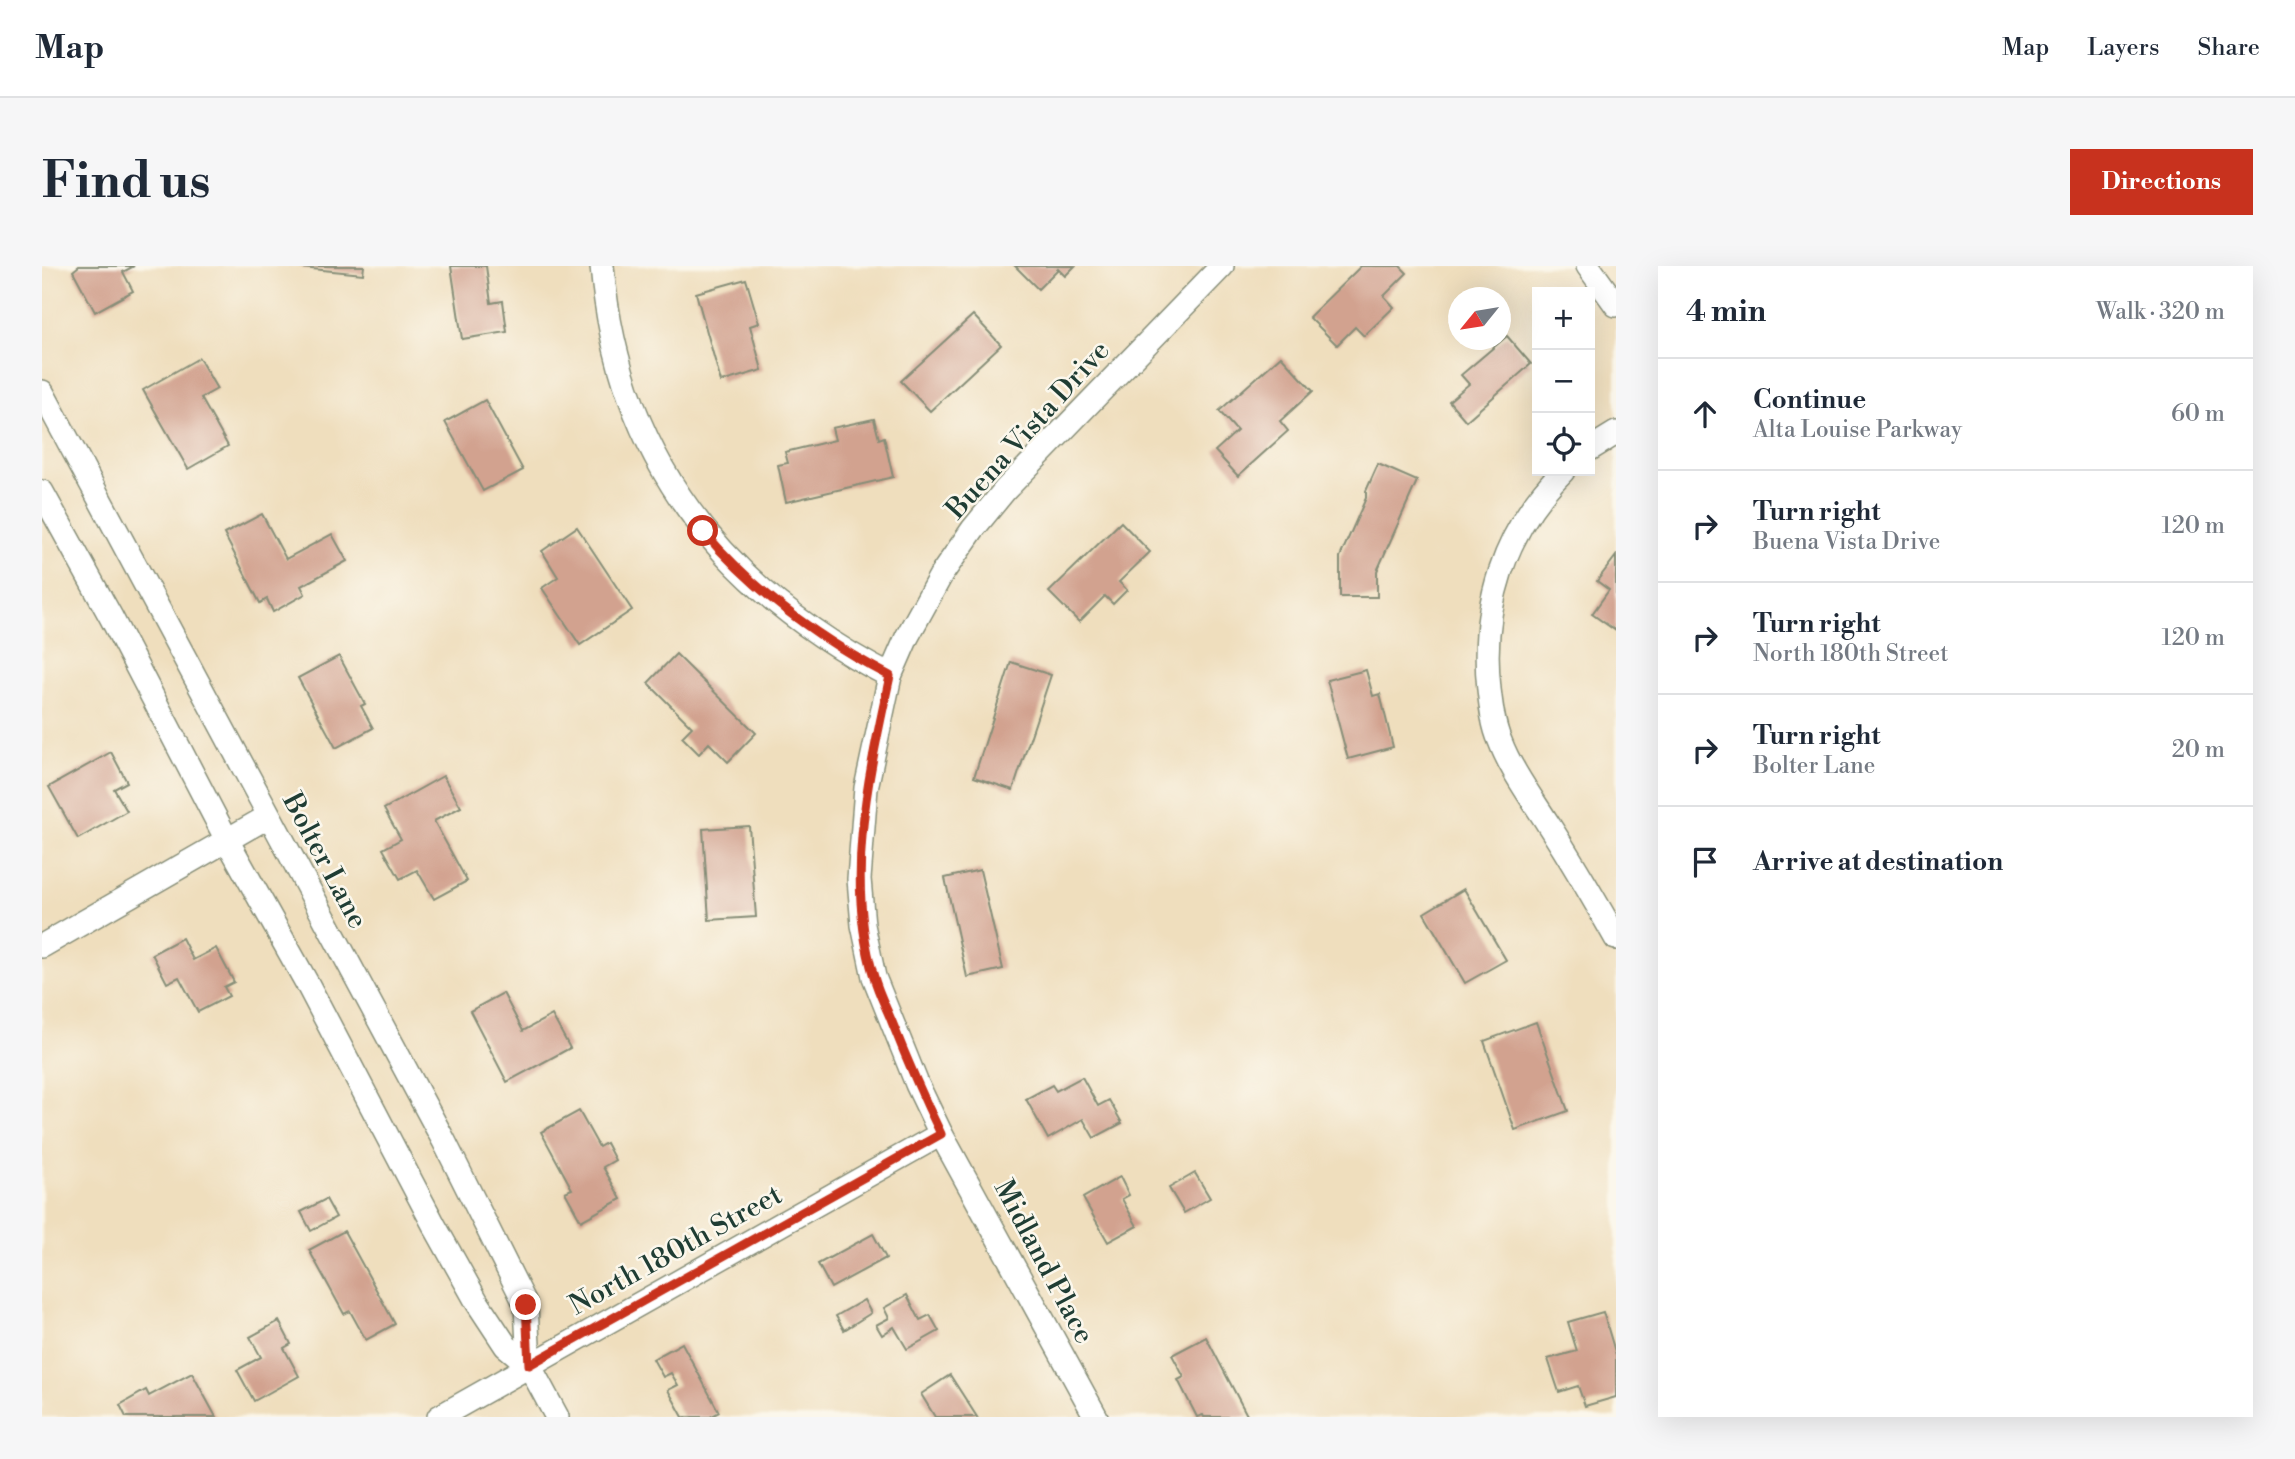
<!DOCTYPE html>
<meta charset="utf-8">
<style>
:root{--surface:#fff;--page:#f6f6f7;--text:#1f2937;--muted:#747a83;--line:#e0e1e3;--accent:#c8321e}
body{margin:0;font-family:"Libre Bodoni",serif;background:var(--page);color:var(--text)}
.controls{position:absolute;right:21px;top:21px;display:grid;overflow:hidden;border-radius:0px;box-shadow:0 7px 28px #0002}
.controls button{width:63px;height:63px;display:grid;place-items:center;padding:0;border:0;border-bottom:2px solid var(--line);background:var(--surface);color:var(--text);font:35px sans-serif}
.compass{position:absolute;left:1406px;top:21px;width:63px;height:63px;border-radius:50%;background:var(--surface);box-shadow:0 7px 28px #0002;rotate:240deg}
.stop{position:absolute;width:21px;height:21px;margin:-16px;border:5px solid #c8321e;border-radius:50%;background:#fff}
.stop.end{background:#c8321e;border-color:#fff;box-shadow:0 2px 7px #0008}
.list{margin:0;padding:0;list-style:none}
h2{display:flex;justify-content:space-between;align-items:center;height:91px;margin:0;padding:0 28px;font-size:30px}
h2 small{font-size:23px;font-weight:400;color:var(--muted)}
.list li{display:grid;grid-template-columns:46px 1fr auto;gap:21px;align-items:center;box-sizing:border-box;height:112px;padding:0 28px;border-top:2px solid var(--line)}
.list b{display:block;font-size:26px;white-space:nowrap}
.list p{margin:0;font-size:23px;white-space:nowrap;color:var(--muted)}
.list em{font-size:23px;font-style:normal;color:var(--muted)}
.icon{flex:none;width:38px;height:38px;fill:none;stroke:currentColor;stroke-width:2;stroke-linecap:round;stroke-linejoin:round}
.map{position:relative;flex:none;width:1574px;height:1151px;overflow:hidden;border-radius:0px}
header{display:flex;align-items:center;gap:42px;box-sizing:border-box;height:98px;padding:0 35px;background:var(--surface);border-bottom:2px solid var(--line)}
header strong{font-size:33px}
nav{display:flex;gap:38px;margin-inline-start:auto;font-size:24px}
.intro{display:flex;align-items:center;justify-content:space-between;box-sizing:border-box;height:168px;padding:0 42px}
h1{margin:0;font-size:49px}
.button{padding:18px 32px;border-radius:0px;background:var(--accent);color:#fff;font-size:24px;font-weight:700}
main{display:flex;gap:42px;padding:0 42px}
aside{flex:1;background:var(--surface);border-radius:0px;box-shadow:0 7px 28px #0002}
.map>svg:first-child{display:block}
</style>
<header>
<strong>Map</strong>
<nav><a>Map</a><a>Layers</a><a>Share</a></nav>
</header>
<div class="intro"><h1>Find us</h1><a class="button">Directions</a></div>
<main>
<div class="map">
<svg width="1574" height="1151" viewBox="0 0 1574 1151">
<rect width="100%" height="100%" fill="#fbf7ec"/>
<filter id="ink" filterUnits="userSpaceOnUse"><feTurbulence type="fractalNoise" baseFrequency=".0143" numOctaves="2"/><feDisplacementMap in="SourceGraphic" scale="14" xChannelSelector="R" yChannelSelector="G"/><feConvolveMatrix kernelMatrix="1 2 1 2 8 2 1 2 1" color-interpolation-filters="sRGB"/></filter>
<filter id="wash" filterUnits="userSpaceOnUse"><feTurbulence type="fractalNoise" baseFrequency=".00686" numOctaves="4" result="noise"/><feDisplacementMap in="SourceGraphic" scale="28" xChannelSelector="R" yChannelSelector="G"/><feGaussianBlur stdDeviation="1.57" result="paint"/><feColorMatrix in="noise" values="0 0 0 0 0 0 0 0 0 0 0 0 0 0 0 0 0 1.4 0 .05"/><feComposite in="paint" operator="in"/></filter>
<g filter="url(#wash)">
<rect width="100%" height="100%" fill="#efdebd"/>
<g id="blocks">
<g fill="#d2a28f">
<path d="M37,0H92L81,6L91,25L53,46L31,5Z"/>
<path d="M260,0H322L321,8L260,2Z"/>
<path d="M409,0H444L449,37L461,35L465,66L420,73Z"/>
<path d="M973,0H1033L1023,10L1016,3L996,23Z"/>
<path d="M1319,0H1358L1365,7L1342,30L1352,41L1322,70L1313,61L1295,79L1267,51Z"/>
<path d="M704,13L717,57L708,60L720,104L679,116L654,27Z"/>
<path d="M931,49L959,79L888,145L859,115Z"/>
<path d="M1465,70L1489,98L1424,155L1407,135L1427,118L1419,109Z"/>
<path d="M1239,90L1271,125L1238,155L1246,165L1196,210L1173,185L1195,165L1177,145Z"/>
<path d="M157,92L175,123L159,132L186,180L146,203L101,124Z"/>
<path d="M443,134L481,204L441,225L403,156Z"/>
<path d="M832,153L837,173L842,171L851,211L744,236L736,199L746,197L743,186L793,174L790,162Z"/>
<path d="M1336,198L1375,215L1335,305V331H1298V291L1324,232V225Z"/>
<path d="M220,248L244,293L290,268L305,295L259,320L263,328L231,346L225,333L218,337L182,268Z"/>
<path d="M1079,256L1108,286L1077,316L1085,324L1071,338L1063,330L1037,356L1007,326Z"/>
<path d="M535,261L590,344L538,379L500,322L516,311L500,285Z"/>
<path d="M1574,290V365L1550,348L1567,324L1555,315Z"/>
<path d="M634,388L714,467L686,496L667,477L657,488L640,471L650,461L606,417Z"/>
<path d="M297,390L323,438L319,440L331,462L294,482L256,412Z"/>
<path d="M969,396L1009,409L971,524L932,511Z"/>
<path d="M1324,404L1331,430L1338,428L1351,481L1306,493L1285,414Z"/>
<path d="M69,486L85,516L72,523L85,545L36,573L7,521Z"/>
<path d="M401,510L419,541L392,555L425,615L392,633L375,604L358,613L341,583L359,573L342,543Z"/>
<path d="M707,560L714,651L667,654L661,563Z"/>
<path d="M938,604L961,703L925,711L903,612Z"/>
<path d="M1422,623L1464,694L1423,717L1382,647Z"/>
<path d="M140,672L151,694L174,682L192,716L182,721L187,730L156,746L137,711L125,717L110,688Z"/>
<path d="M461,727L481,765L510,749L528,782L465,816L428,745Z"/>
<path d="M1494,756L1526,845L1473,864L1442,775Z"/>
<path d="M1040,811L1056,840L1067,834L1080,857L1052,872L1041,853L1006,873L984,833L1010,819L1014,825Z"/>
<path d="M537,845L557,881L564,877L573,894L561,901L579,933L539,955L523,926L530,923L499,866Z"/>
<path d="M1153,907L1168,932L1142,947L1127,922Z"/>
<path d="M1078,911L1087,929L1080,933L1095,960L1066,976L1041,932Z"/>
<path d="M284,933L294,951L269,965L259,946Z"/>
<path d="M302,965L353,1058L324,1074L308,1045L302,1048L267,984Z"/>
<path d="M831,968L844,992L789,1022L776,998Z"/>
<path d="M865,1029L878,1054L888,1049L897,1065L865,1083L852,1061L840,1069L834,1059L847,1052L842,1042Z"/>
<path d="M822,1034L829,1047L802,1064L794,1050Z"/>
<path d="M1561,1046L1574,1089V1131L1543,1140L1536,1120L1517,1126L1506,1093L1535,1085L1526,1056Z"/>
<path d="M237,1055L249,1078L242,1082L257,1110L212,1135L195,1104L219,1091L208,1071Z"/>
<path d="M1164,1071L1206,1151H1162L1161,1149L1155,1151L1136,1114L1142,1111L1130,1089Z"/>
<path d="M640,1077L677,1146L668,1151H641L626,1124L636,1119L629,1107L621,1111L611,1093Z"/>
<path d="M150,1107L174,1151H84L78,1139L104,1124L107,1130Z"/>
<path d="M908,1109L935,1151H893L879,1128Z"/>
</g>
</g>
</g>
<g filter="url(#ink)">
<use href="#blocks" fill-opacity="0" stroke="#878e78" stroke-width="2"/>
<g fill="none" stroke-linecap="round" stroke-linejoin="round">
<g stroke="#878e78" stroke-width="26">
<g id="street">
<path d="M560,0C576,191 680,323 848,410"/>
<path d="M1546,0L1574,39"/>
<path d="M0,126L402,875L484,1039L487,1099"/>
<path d="M1548,183L1574,167"/>
<path d="M1521,205C1462,264 1438,341 1447,423C1449,440 1451,459 1458,475C1469,504 1489,531 1506,558C1530,595 1552,633 1574,672"/>
<path d="M0,226L69,351L185,574L266,719L392,959L435,1036L464,1080L487,1099L515,1151"/>
<path d="M0,680L227,550"/>
<path d="M397,1151L899,868"/>
<path d="M1054,1151L899,868L875,818L832,711L821,659L817,613L824,522L848,410L865,371L899,309L931,263L963,224L1180,0"/>
</g>
</g>
<use href="#street" stroke="#fff" stroke-width="23"/>
</g>
</g>
<g fill="none" stroke-linecap="round" stroke-linejoin="round" filter="url(#ink)">
<path stroke="#c8321e" stroke-width="9" d="M484,1039L487,1099L899,868C881,831 865,794 850,756C844,741 836,726 832,711C802,612 827,508 848,410C777,373 713,326 661,265"/>
</g>
<g text-anchor="middle" stroke-width="5" stroke-linejoin="round" paint-order="stroke">
<g font-size="28" fill="#1f3d34" stroke="#fbf7ec">
<text transform="translate(985 163) rotate(-48)" y="10">Buena Vista Drive</text>
<text transform="translate(284 594) rotate(62)" y="10">Bolter Lane</text>
<text transform="translate(633 983) rotate(-29)" y="10">North 180th Street</text>
<text transform="translate(1003 995) rotate(62)" y="10">Midland Place</text>
</g>
</g>
</svg>
<div class="controls">
<button>+</button>
<button>−</button>
<button><svg class="icon" aria-label="locate" viewBox="0 0 24 24"><circle cx="12" cy="12" r="6"/><path d="M12 2v4M12 18v4M2 12h4M18 12h4"/></svg></button>
</div>
<svg class="compass" viewBox="-18 -18 36 36"><path d="M0-13l5 13h-10z" fill="#e53935"/><path d="M0 13l5-13h-10z" fill="#747a83"/></svg>
<div class="stop" style="left:661px;top:265px"></div>
<div class="stop end" style="left:484px;top:1039px"></div>
</div>
<aside>
<h2>4 min<small>Walk · 320 m</small></h2>
<ul class="list">
<li><svg class="icon" aria-label="ahead" viewBox="0 0 24 24"><path d="M12 20V5M6 11l6-6 6 6"/></svg><div><b>Continue</b><p>Alta Louise Parkway</p></div><em>60 m</em></li>
<li><svg class="icon" aria-label="right" viewBox="0 0 24 24"><path d="M7 20v-9h11M14 6l5 5-5 5"/></svg><div><b>Turn right</b><p>Buena Vista Drive</p></div><em>120 m</em></li>
<li><svg class="icon" aria-label="right" viewBox="0 0 24 24"><path d="M7 20v-9h11M14 6l5 5-5 5"/></svg><div><b>Turn right</b><p>North 180th Street</p></div><em>120 m</em></li>
<li><svg class="icon" aria-label="right" viewBox="0 0 24 24"><path d="M7 20v-9h11M14 6l5 5-5 5"/></svg><div><b>Turn right</b><p>Bolter Lane</p></div><em>20 m</em></li>
<li><svg class="icon" aria-label="arrive" viewBox="0 0 24 24"><path d="M6 21V4h12l-3 4 3 4H6"/></svg><div><b>Arrive at destination</b></div></li>
</ul>
</aside>
</main>
